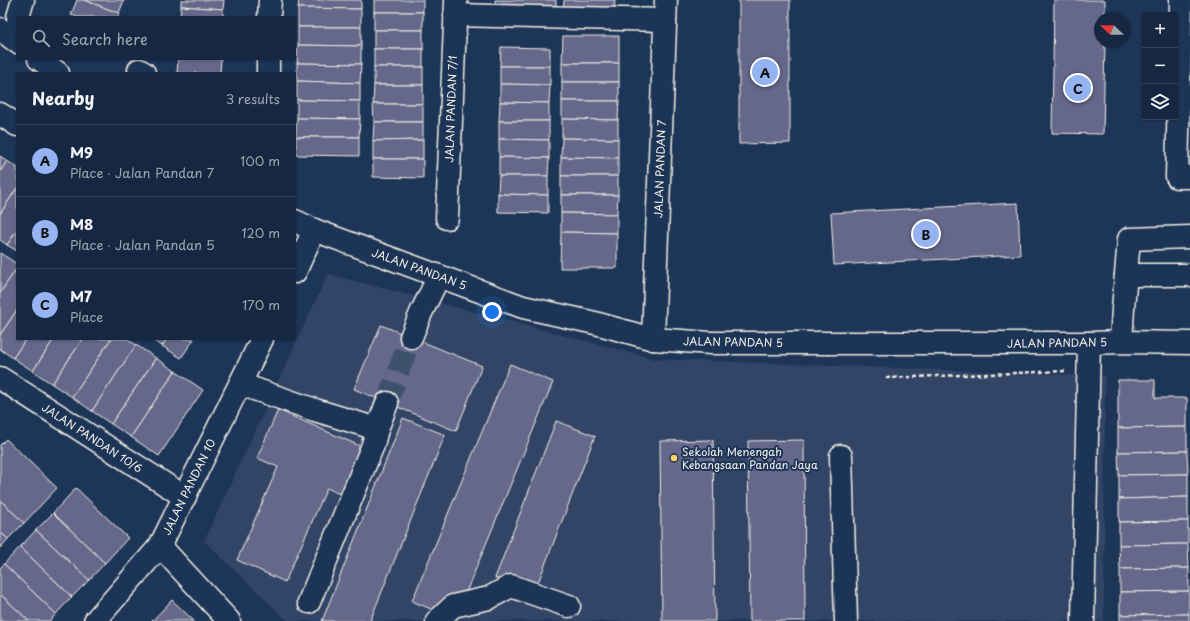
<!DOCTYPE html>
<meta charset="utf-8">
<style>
:root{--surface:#162841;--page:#23344c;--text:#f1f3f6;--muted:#9ea6b1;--line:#35445a;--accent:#95b2f1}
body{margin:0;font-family:"Playpen Sans",sans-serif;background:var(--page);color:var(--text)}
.controls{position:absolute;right:12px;top:12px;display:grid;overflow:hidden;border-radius:0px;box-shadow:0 1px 3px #0004}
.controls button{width:36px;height:36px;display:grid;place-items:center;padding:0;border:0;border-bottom:1px solid var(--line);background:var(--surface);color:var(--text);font:20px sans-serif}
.compass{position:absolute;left:1094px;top:12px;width:36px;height:36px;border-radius:50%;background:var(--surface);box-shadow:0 1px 3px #0004;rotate:292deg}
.you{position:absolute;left:492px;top:312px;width:14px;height:14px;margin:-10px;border:3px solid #fff;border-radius:50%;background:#1a73e8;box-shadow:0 0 0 6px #1a73e833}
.badge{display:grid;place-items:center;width:26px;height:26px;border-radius:50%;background:var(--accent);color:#111;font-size:13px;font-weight:700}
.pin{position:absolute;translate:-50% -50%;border:2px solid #fff;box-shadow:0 1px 4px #0006}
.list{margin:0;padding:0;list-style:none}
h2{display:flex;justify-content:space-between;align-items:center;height:52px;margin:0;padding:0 16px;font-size:17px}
h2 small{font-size:13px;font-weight:400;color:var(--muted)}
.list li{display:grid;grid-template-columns:26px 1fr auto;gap:12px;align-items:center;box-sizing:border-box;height:72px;padding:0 16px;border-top:1px solid var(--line)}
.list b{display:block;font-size:15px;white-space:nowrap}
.list p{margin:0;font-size:13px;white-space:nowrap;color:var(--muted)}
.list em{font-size:13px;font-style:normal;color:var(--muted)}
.icon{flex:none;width:22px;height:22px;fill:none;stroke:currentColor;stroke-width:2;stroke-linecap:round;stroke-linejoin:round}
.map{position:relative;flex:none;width:1190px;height:621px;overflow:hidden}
.search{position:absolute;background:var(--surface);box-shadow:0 1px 3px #0004;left:16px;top:16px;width:280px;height:44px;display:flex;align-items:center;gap:10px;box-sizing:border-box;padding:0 14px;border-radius:0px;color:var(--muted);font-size:15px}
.panel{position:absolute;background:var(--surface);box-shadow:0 1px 3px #0004;left:16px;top:72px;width:280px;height:268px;border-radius:0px}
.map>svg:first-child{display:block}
</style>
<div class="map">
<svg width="1190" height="621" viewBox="0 0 1190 621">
<rect width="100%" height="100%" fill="#1d3557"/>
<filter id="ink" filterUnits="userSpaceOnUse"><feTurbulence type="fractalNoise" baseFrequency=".025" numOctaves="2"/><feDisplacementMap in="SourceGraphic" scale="8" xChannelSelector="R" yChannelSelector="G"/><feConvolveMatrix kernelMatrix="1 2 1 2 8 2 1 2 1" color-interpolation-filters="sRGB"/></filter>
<g filter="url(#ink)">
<path fill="#346" d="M328,274L655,359L1105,376L1104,621H288L204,541Z"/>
<g fill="#65678a" stroke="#f4f1e8">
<path d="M77,0H84L119,13L118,17H78L71,15Z"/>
<path d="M84,0H124L119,13Z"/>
<path d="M181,0H224L223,9L181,6Z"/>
<path d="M299,0H361V9L298,8Z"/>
<rect x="374" y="0" width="49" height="12"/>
<path d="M495,0H556V8L495,6Z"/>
<path d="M564,0H615L614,17L563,14Z"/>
<path d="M739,0H790V143L739,144Z"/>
<path d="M1054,0H1105V18H1100V42H1105L1103,134L1052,133Z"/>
<path d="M181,6L223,9V17H180Z"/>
<path d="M298,8L361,9V27H298Z"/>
<rect x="374" y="12" width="49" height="18"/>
<path d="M298,27H361V46L298,45Z"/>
<rect x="374" y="30" width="49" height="19"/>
<path d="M563,36H619V63H562Z"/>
<path d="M298,45L361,46V64L297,63Z"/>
<path d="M501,47L550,48V66H500Z"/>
<rect x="374" y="49" width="49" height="18"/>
<path d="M178,59H221L220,73H177Z"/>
<path d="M297,63L361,64L360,83L297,81Z"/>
<rect x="562" y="63" width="57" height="19"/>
<path d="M500,66H550V85L500,84Z"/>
<rect x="374" y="67" width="49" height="18"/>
<path d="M297,81L360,83V101L297,100Z"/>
<rect x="562" y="82" width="57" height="19"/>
<path d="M500,84L550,85L549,103L500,102Z"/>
<path d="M374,85H423V104H373Z"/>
<path d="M297,100L360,101V119L297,118Z"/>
<path d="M562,101H619L618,120L562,119Z"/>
<path d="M500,102L549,103V121H499Z"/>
<path d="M373,104H423V122H374Z"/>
<path d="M297,118L360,119L359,137H296Z"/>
<path d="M562,119L618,120V139L562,138Z"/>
<path d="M499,121H549V140L499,139Z"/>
<path d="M374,122H423V140L373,141Z"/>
<path d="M296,137H359V156L296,155Z"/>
<path d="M562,138L618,139V158L561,157Z"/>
<path d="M499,139L549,140V158L499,157Z"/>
<path d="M423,140V159H373V141Z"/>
<path d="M0,156L7,161L0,172Z"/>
<path d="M499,157L549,158L548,176H499Z"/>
<path d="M561,157L618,158V176H561Z"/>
<path d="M373,159H423V178L373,177Z"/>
<path d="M7,161L17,167V188L0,214V172Z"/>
<path d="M499,176H548V195L498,194Z"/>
<rect x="561" y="176" width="57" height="19"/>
<path d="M17,188V230L7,245L0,240V214Z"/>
<path d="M498,194L548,195V213L498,212Z"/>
<path d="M561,195H618L617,214L561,213Z"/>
<path d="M1018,203L1020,255L834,265L831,213Z"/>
<path d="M561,213L617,214V233L561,232Z"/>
<path d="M17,230V251L7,245Z"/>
<path d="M561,232L617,233V268H560Z"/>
<path d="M0,253L17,264V268L0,293Z"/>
<path d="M17,268V310L0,335V293Z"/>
<path d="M17,310V339H26L13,358L0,349V335Z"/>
<path d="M381,325L482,366L456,431L354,389Z"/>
<path d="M26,339H54L33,371L13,358Z"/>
<path d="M54,339H83L52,384L33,371Z"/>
<path d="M83,339H111L72,397L52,384Z"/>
<path d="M111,339H127L136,345L92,411L72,397Z"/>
<path d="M151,339H167L162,346Z"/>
<path d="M167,339H194L181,358L162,346Z"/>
<path d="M136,345L156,358L111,424L92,411Z"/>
<path d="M156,358L175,371L131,437L111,424Z"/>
<path d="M510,364L553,382L455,619L412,601Z"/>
<path d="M175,371L203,390L159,456L131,437Z"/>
<path d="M1118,380H1155V398H1187V427L1118,428Z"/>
<path d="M278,410L369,450L348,498L327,488L285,582L237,560L278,467L257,458Z"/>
<path d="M403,418L445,435L370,621H322Z"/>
<path d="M556,421L595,436L534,593L495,578Z"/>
<path d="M1187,427V451L1118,452V428Z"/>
<path d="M6,439L57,488L24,523L0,500V445Z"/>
<path d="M713,440L715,621H662L660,441Z"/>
<path d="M804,440L805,621H750L748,441Z"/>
<path d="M1187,451L1188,474L1119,475L1118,452Z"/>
<path d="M1188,474V497L1119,499V475Z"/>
<path d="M76,488L128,538L105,563L53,513Z"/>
<path d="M1188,497V521L1119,522V499Z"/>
<path d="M0,500L24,523L8,539L0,532Z"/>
<path d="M53,513L105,563L89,580L36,530Z"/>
<path d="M1188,521V544L1119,545V522Z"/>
<path d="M36,530L89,580L72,597L20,547Z"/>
<path d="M0,532L8,539L0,548Z"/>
<path d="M1188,544L1189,568L1120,569L1119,545Z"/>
<path d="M20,547L72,597L56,614L4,564Z"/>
<path d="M4,564L56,614L50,621H29L0,594V568Z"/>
<path d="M1189,568V591L1120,592V569Z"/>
<path d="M1189,591V614L1120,615V592Z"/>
<path d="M0,594L29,621H0Z"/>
<path d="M172,600L194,621H152Z"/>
<path d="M1189,614V621H1120V615Z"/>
</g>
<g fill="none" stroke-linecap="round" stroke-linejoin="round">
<path stroke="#3d516d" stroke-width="22" stroke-dasharray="22 11" stroke-linecap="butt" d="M387,403L411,337"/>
<g stroke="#f4f1e8" stroke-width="25">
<g id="minor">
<path d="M1181,0L1177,177H1190"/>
<path d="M455,15L665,20"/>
<path d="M18,17L23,0"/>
<path d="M269,17L270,0"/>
<path d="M0,29L17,42"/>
<path d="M39,59L58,73"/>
<path d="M139,70L144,73"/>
<path d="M268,73V59"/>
<path d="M0,114L17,125"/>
<path d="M447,218L456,0"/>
<path d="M295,221L314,230L425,271L523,307L595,323L653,339L711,343H1089L1121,342L1190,343"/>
<path d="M295,272L314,230"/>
<path d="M1126,275H1190"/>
<path d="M411,337L421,313L439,276"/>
<path d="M653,339L666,0"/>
<path d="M1121,342L1123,309L1129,239L1190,237"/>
<path d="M0,378L185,497"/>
<path d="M240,384L315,410L377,429L387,403"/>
<path d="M841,456L846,621"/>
<path d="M160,546L229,621"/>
<path d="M309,602L373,445L377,429"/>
<path d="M95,621L160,546L262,339"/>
<path d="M437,621L453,606L489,598L511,586L569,606"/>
<path d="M1083,621L1089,343"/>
</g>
</g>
<path stroke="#f4f1e8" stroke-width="2.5" stroke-dasharray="4 3" stroke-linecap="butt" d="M886,378L1065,371"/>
<use href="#minor" stroke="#1d3557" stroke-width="22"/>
</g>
</g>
<circle fill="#ffd166" stroke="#1d3557" stroke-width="1.5" cx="674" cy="458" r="4"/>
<g text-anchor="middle" stroke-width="4" stroke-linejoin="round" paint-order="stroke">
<g font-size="11" fill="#f4f1e8" stroke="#1d3557">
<text transform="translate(451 109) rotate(-88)" y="4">JALAN PANDAN 7/1</text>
<text transform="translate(660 169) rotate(-88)" y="4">JALAN PANDAN 7</text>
<text transform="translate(419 269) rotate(20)" y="4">JALAN PANDAN 5</text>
<text transform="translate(733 342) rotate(1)" y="4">JALAN PANDAN 5</text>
<text transform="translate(1057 343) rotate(-1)" y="4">JALAN PANDAN 5</text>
<text transform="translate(92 438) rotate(33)" y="4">JALAN PANDAN 10/6</text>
<text transform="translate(189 487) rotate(-64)" y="4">JALAN PANDAN 10</text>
</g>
<g font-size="11" fill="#f4f1e8" stroke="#1d3557" text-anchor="start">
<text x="682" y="456">Sekolah Menengah<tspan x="682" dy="13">Kebangsaan Pandan Jaya</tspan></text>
</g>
</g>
</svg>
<div class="controls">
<button>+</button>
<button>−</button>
<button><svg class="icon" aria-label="layers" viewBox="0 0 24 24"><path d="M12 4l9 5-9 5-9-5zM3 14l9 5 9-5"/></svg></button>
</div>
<svg class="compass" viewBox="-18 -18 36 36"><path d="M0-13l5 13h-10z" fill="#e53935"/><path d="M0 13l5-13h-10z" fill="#9ea6b1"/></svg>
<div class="you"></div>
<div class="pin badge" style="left:765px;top:72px">A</div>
<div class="pin badge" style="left:926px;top:234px">B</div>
<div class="pin badge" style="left:1078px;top:88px">C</div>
<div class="search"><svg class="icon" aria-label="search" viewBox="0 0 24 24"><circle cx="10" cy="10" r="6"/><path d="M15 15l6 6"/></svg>Search here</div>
<section class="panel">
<h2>Nearby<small>3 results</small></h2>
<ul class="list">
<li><span class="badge">A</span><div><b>M9</b><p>Place · Jalan Pandan 7</p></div><em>100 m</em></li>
<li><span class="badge">B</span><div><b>M8</b><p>Place · Jalan Pandan 5</p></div><em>120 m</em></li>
<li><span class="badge">C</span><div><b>M7</b><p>Place</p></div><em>170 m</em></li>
</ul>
</section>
</div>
